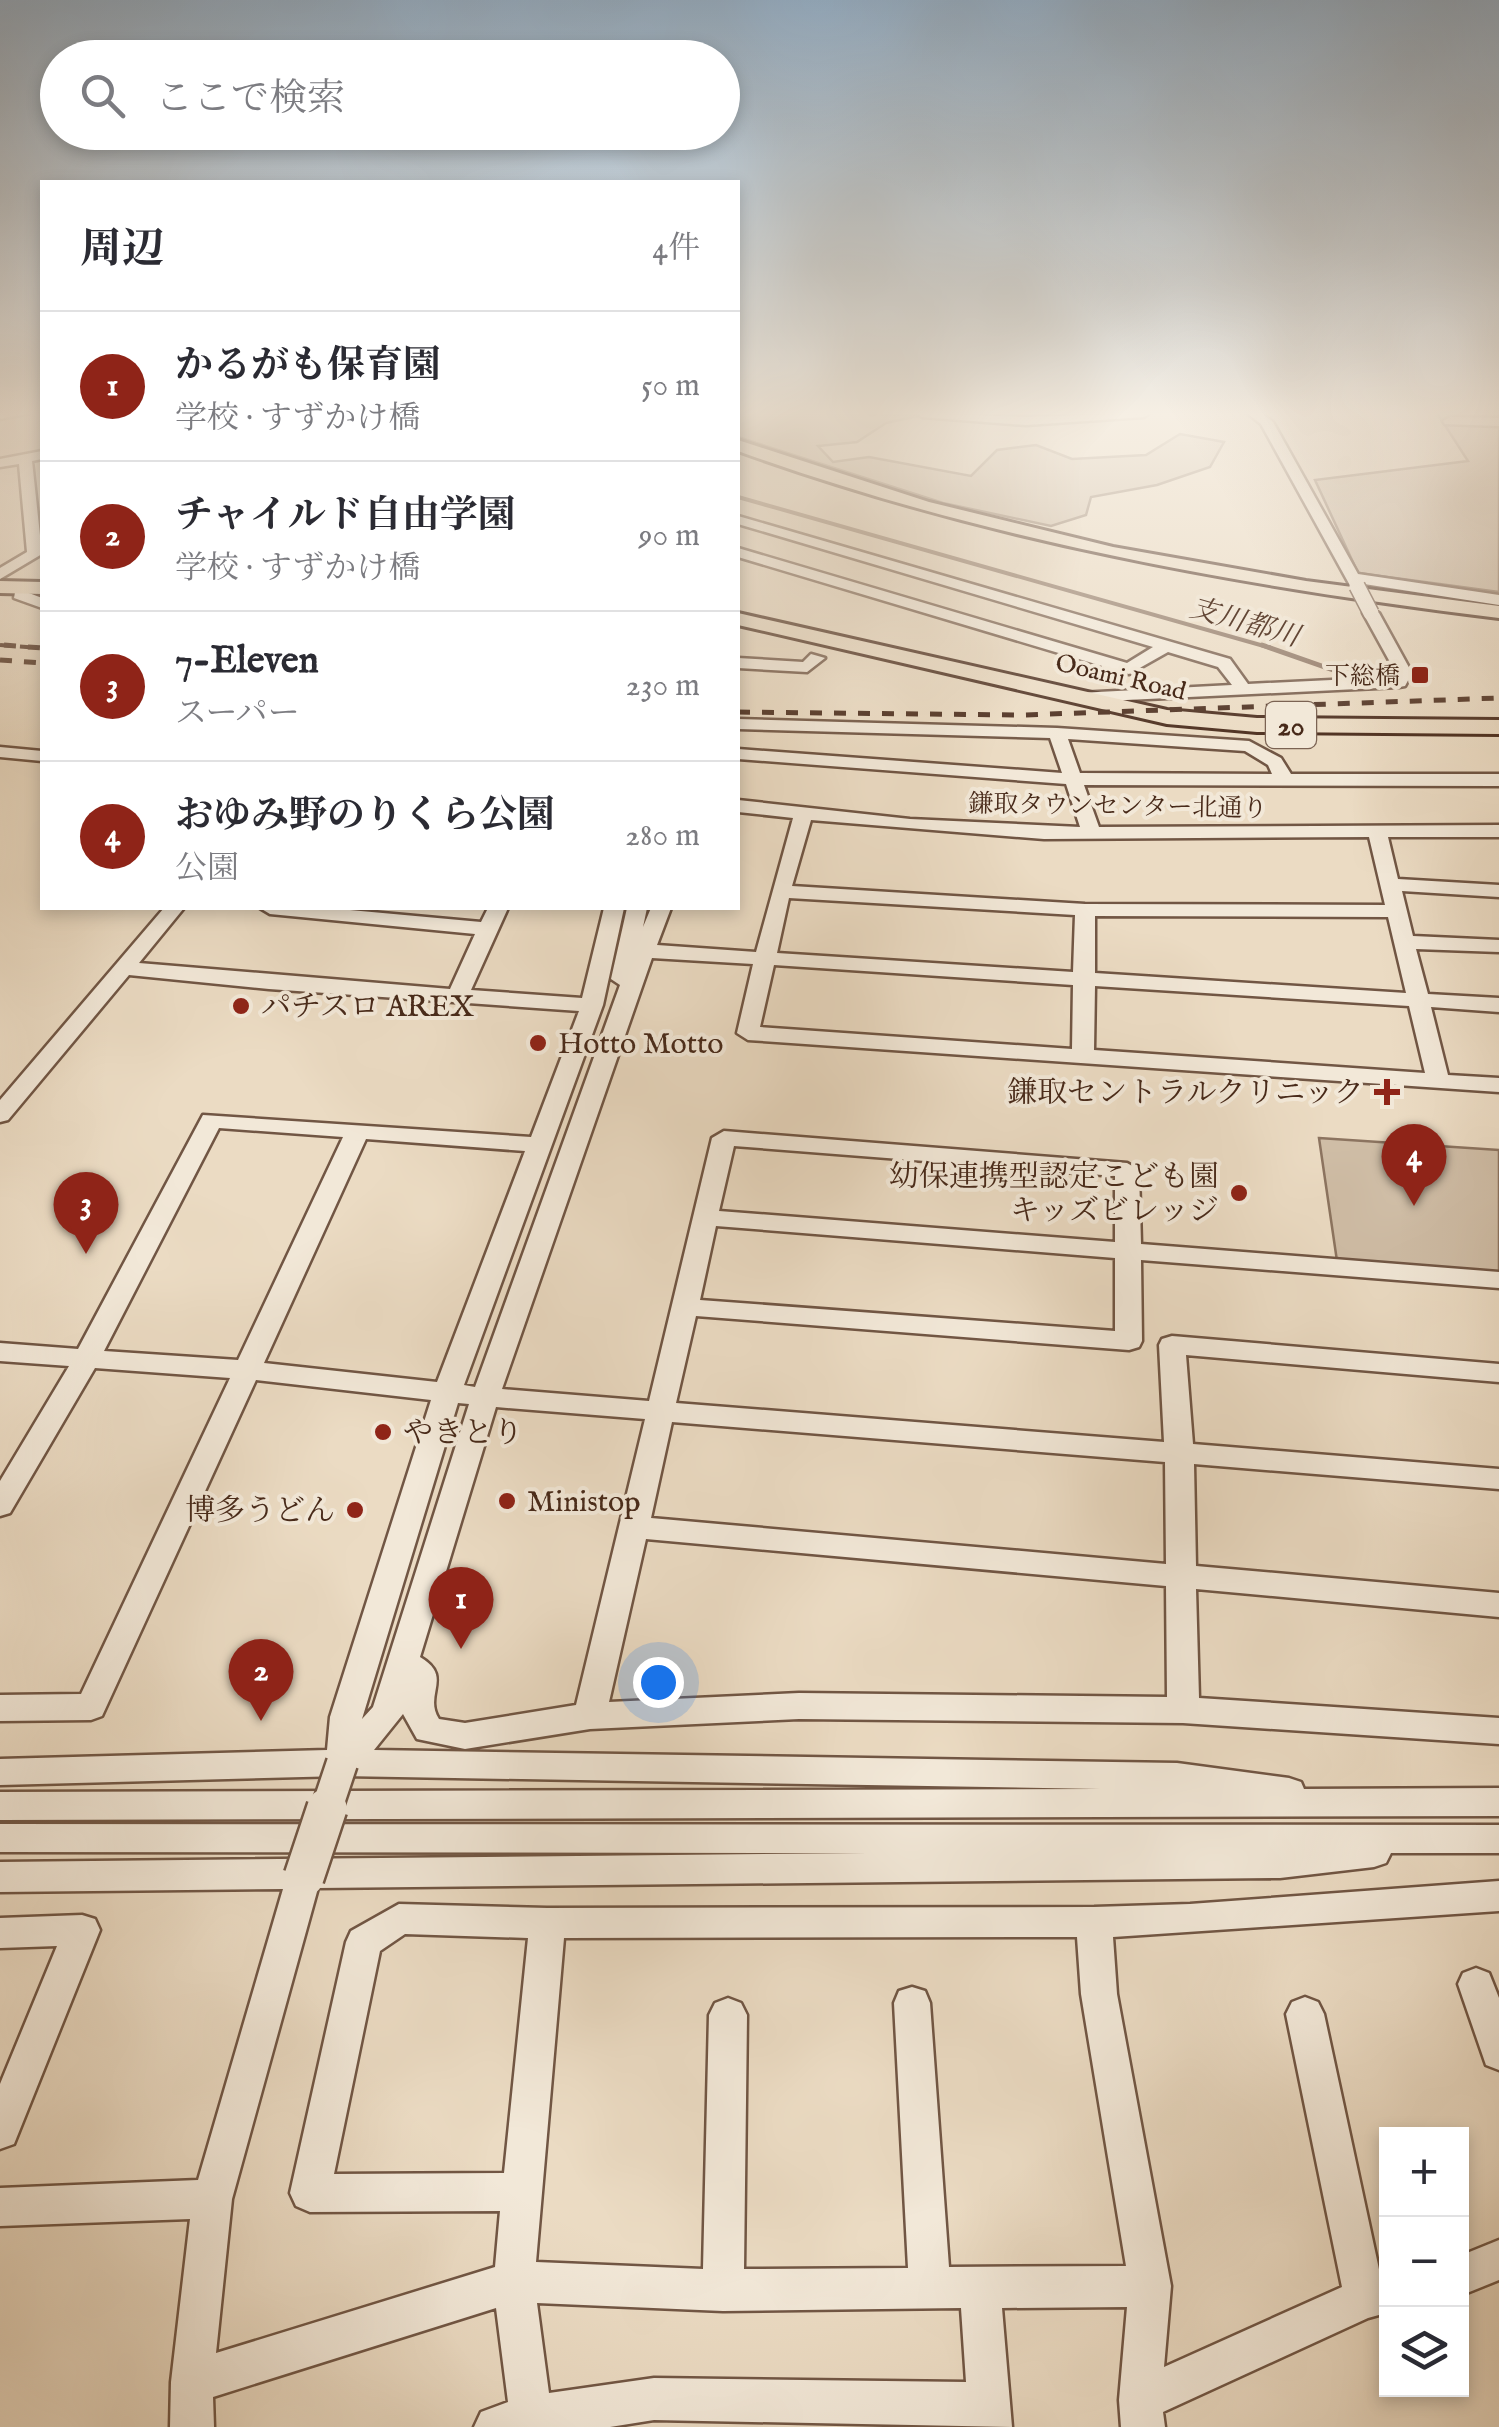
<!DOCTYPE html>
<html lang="ja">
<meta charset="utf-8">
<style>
:root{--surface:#fff;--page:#f2f2f3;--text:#2b2b33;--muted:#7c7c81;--line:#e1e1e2;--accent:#8f2418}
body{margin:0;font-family:"IM FELL English","Noto Serif JP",serif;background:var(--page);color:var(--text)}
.controls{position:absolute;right:30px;bottom:30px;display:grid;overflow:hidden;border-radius:0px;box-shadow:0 5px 15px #0003}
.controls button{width:90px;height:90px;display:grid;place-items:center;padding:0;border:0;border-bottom:2px solid var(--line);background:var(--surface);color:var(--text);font:50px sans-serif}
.you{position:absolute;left:658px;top:1682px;width:35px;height:35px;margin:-25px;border:8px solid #fff;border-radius:50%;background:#1a73e8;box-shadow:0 0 0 15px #1a73e833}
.badge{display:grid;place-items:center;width:65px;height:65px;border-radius:50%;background:var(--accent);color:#fff;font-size:32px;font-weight:700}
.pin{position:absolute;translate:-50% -82px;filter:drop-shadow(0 2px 5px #0008)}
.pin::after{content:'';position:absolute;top:52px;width:35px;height:30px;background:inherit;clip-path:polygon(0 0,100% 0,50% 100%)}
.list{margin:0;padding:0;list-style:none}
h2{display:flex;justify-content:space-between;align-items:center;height:130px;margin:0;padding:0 40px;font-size:42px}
h2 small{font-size:32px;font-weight:400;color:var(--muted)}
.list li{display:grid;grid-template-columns:65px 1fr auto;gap:30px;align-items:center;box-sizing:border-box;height:150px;padding:0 40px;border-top:2px solid var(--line)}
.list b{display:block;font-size:38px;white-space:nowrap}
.list p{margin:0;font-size:32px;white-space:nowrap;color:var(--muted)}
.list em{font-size:32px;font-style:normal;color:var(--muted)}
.icon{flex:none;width:55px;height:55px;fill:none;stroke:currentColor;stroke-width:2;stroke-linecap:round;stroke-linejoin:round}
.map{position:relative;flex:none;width:1499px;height:2427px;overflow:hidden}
.search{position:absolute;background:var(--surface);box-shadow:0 5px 15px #0003;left:40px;top:40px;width:700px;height:110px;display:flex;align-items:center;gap:25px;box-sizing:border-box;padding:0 35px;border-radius:55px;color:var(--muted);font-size:38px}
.panel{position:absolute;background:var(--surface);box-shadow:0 5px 15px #0003;left:40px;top:180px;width:700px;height:730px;border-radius:0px}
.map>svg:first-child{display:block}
</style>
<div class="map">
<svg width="1499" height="2427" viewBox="0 0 1499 2427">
<rect width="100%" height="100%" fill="#ebdbc3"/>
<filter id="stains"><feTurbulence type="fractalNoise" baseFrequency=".002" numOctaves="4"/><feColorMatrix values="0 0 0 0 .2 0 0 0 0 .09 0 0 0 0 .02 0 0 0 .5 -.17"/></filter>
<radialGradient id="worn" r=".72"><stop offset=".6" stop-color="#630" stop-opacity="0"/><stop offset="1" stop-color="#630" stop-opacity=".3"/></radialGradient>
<g fill="#cfbda6" stroke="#8c7460" stroke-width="2.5">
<path d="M738,413L922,415L886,423L857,442L818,446L833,462L869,457L971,476L997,450L1036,445L1072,459L1146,455L1180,434L1224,442L1210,467L1157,485L1091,497L1086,515L1051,526L943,503L738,437Z"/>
<path d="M1437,413H1499V592L1358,573L1315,480L1468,461Z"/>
<path d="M1319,1138L1499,1150V1272L1337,1261Z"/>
</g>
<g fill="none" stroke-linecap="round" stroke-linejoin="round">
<path stroke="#89705d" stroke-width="4" d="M738,497L1271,648"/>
<path stroke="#89705d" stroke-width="5" d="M1262,645L1336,671"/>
<g stroke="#715644" stroke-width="5">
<g id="minor">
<path d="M0,413H30L0,419Z"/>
<path d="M916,413L1026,417L1150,413L1144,417L1026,425L922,417Z"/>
<path d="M1247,413H1261L1273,422L1358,574L1499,595V605L1364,584L1362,589H1352L1261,424Z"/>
<path d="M1450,417L1499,418V426L1445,424L1443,421Z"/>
<path d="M42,451V459L32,461L42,554L0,579V568L27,552L19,464L0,467V459Z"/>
<path d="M738,516L1230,659L1248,684L1393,677L1396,673L1363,613L1371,608L1379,613L1412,673L1405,686L1399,687L1085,702L1079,701V693L1232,685L1218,667L1168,652L1129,674L738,557V548L1127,663L1153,647L738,524Z"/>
<path d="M24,582L32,587L29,593L42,598V608L14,598L16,587Z"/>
<path d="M811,654L825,658L807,672L738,668V658L803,662Z"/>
<path d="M738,719L1057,728L1249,741L1281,758L1291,774H1499V786L1084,785L1099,827L1499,825V837H1388L1398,879L1499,885V897L1402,891L1413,936L1499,940V952L1416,949L1428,994L1499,998V1012L1431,1007L1448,1075L1499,1078V1092L748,1040L737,1033L753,964L652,958L502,1389L649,1401L712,1138L724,1131L1127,1163L1139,1170L1141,1244L1499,1272V1288L1141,1260L1142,1341L1139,1347L1129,1350L696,1316L676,1403L1164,1442L1159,1345L1162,1339L1172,1336L1499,1364V1382L1186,1355L1193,1444L1499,1469V1489L1194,1464L1196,1566L1499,1593V1617L1196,1589L1199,1698L1499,1718V1744L1183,1723L799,1719L590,1729L465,1749L417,1739L403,1714L374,1750L1177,1763L1289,1778L1301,1782L1304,1789L1499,1788V1816L0,1820V1792L1100,1789L342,1776L0,1785V1759L327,1750L330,1717L431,1400L256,1380L102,1716L91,1720L0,1721V1695L81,1694L230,1378L95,1368L10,1513L0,1516V1481L69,1366L0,1361V1343L78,1349L203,1115L531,1137L579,1011L269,989L129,975L8,1120L0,1122V1100L164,908H184L139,963L450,989L475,934L270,914L260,908H328L481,922L488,908H508L471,990L582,998L604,908H624L603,1005L464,1385L475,1387L620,985L611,979L627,908H647L643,927L651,908H671L657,945L756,952L793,818L738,812V800L910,819L1080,827L1066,784L738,759V749L1062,773L1050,738L738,729ZM1068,739L1245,751L1268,765L1272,774L1080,773ZM811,820L1044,839L1369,837L1385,905L1085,904L792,886ZM789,898L1075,915L1073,972L777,953ZM1095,916L1388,917L1406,993L1095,973ZM774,965L1073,985L1072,1049L760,1027ZM1095,986L1409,1006L1425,1073L1094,1050ZM219,1128L343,1137L238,1360L104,1351ZM366,1139L525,1151L437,1382L264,1363ZM734,1146L1115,1176V1242L719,1211ZM716,1226L1115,1258V1331L700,1300ZM458,1403L469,1404L373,1707L362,1719ZM496,1407L645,1419L576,1705L465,1723L439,1719C423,1694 454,1677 420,1657ZM672,1422L1165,1462L1166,1564L651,1518ZM646,1539L1166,1586L1167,1697L799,1693L609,1702Z"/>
<path d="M0,747L42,751V761L0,757Z"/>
<path d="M0,1824L1499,1825V1853H1391L1386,1863L1374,1867L1280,1878L318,1888L232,2199L216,2353L495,2267L500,2211L310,2212L296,2206L290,2193L346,1942L351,1931L399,1904L547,1908L1094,1907L1190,1904L1499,1881V1911L1113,1937L1117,1994L1171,2286L1164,2367L1342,2287L1286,2014L1292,2002L1305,1997L1318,2002L1324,2014L1380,2274L1386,2273V2313L1368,2318L1163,2412L1165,2427H1121L1119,2400L1127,2307L1002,2308L1012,2427L654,2420L610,2427H474L481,2412L508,2402L496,2308L213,2397L214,2427H170L171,2382L190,2219L0,2226V2188L198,2180L283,1889L0,1892V1862L867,1853L0,1852ZM405,1934L528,1938L504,2173L334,2174L380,1951ZM1077,1937L1081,1994L1126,2266L949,2267L930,2003L925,1991L912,1987L899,1991L894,2003L908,2268L744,2269L747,2015L741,2003L728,1998L715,2003L709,2015L703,2269L536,2262L564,1938ZM537,2303L723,2311L961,2308L966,2382L654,2378L549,2393Z"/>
<path d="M82,1915L95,1919L100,1930L14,2144L0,2149V2084L57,1946L0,1948V1918Z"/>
<path d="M1476,1968L1489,1973L1499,1998V2070L1486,2065L1458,1984L1463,1973Z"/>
<path d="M1499,2240V2280L1462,2295V2255Z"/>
</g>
</g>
<g stroke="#482a1a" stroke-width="6">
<g id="major">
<path d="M738,440L929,502L1113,547L1306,581L1499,606V618C1239,586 985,540 738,451Z"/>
<path d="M0,581L42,582V594L0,593Z"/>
<path d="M738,613L1167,710L1257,718L1499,720V734L1257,732L1167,724L738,625Z"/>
</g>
</g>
<use href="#minor" fill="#f2e8d8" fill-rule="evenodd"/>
<use href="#major" fill="#ebdbc3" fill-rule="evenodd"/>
<path stroke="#482a1a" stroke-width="4" stroke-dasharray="10 10" stroke-linecap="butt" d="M0,645L39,648"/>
<g stroke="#482a1a" stroke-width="5" stroke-dasharray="12 12" stroke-linecap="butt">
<path d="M4,645L42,648"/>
<path d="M0,660L42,663"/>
<path d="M738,712L1023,715L1499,698"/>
</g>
<g stroke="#715644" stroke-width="18" stroke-linecap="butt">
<path id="minor-bridge-far2" d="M1357,586L1371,613"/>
</g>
<g stroke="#715644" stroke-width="35" stroke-linecap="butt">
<path id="minor-bridge-far1" d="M326,1811L342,1763"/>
</g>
<g stroke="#715644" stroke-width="44" stroke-linecap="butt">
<path id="minor-bridge" d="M304,1877L327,1808"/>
</g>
<use href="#minor-bridge-far2" stroke="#f2e8d8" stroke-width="15"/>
<use href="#minor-bridge-far1" stroke="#f2e8d8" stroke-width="30"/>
<use href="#minor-bridge" stroke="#f2e8d8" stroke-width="39"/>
</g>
<linearGradient id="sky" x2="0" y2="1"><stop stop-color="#93acc2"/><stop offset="0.55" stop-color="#f6efe4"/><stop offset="1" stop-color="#f6efe4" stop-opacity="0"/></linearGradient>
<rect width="1499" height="752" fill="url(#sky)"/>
<g fill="#8f2418" stroke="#f2e8d8" stroke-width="4">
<rect x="1410" y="665" width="20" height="20" rx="5"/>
<circle cx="241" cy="1006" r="10"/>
<circle cx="538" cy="1043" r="10"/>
<path d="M1382 1077h10v10h10v10h-10v10h-10v-10h-10v-10h10z"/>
<circle cx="1239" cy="1193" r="10"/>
<circle cx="383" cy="1432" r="10"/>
<circle cx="507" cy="1501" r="10"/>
<circle cx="355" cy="1510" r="10"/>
</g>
<g text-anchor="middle" stroke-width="8" stroke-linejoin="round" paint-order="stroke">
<g font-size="25" fill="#482a1a" stroke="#f2e8d8" text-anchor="end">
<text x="1400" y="684">下総橋</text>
</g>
<g font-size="25" fill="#482a1a" stroke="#f2e8d8">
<text transform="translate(1121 676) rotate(13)" y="9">Ooami Road</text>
<text transform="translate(1118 805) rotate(1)" y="9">鎌取タウンセンター北通り</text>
</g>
<g font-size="28" font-style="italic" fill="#634736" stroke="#f2e8d8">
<text transform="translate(1245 621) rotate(16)" y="10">支川都川</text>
</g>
<rect fill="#f2e8d8" stroke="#7b6353" stroke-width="2.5" x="1266" y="702" width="50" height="46" rx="8"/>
<g font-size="28" font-weight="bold" fill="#482a1a">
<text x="1291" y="735">20</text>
</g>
<g font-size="30" fill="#482a1a" stroke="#f2e8d8" text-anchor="start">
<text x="261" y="1016">パチスロ AREX</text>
<text x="558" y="1053">Hotto Motto</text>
<text x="1364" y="1102" text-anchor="end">鎌取セントラルクリニック</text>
<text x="1219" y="1186" text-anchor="end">幼保連携型認定こども園<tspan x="1219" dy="34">キッズビレッジ</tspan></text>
<text x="403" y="1442">やきとり</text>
<text x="527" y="1511">Ministop</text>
<text x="335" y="1520" text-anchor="end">博多うどん</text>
</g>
</g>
<rect width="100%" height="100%" filter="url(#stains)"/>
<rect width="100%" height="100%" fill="url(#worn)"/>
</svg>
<div class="controls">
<button>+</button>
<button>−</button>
<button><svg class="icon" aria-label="layers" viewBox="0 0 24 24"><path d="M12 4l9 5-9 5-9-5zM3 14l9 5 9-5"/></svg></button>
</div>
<div class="you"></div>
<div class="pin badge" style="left:461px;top:1649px">1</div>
<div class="pin badge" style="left:261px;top:1721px">2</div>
<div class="pin badge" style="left:86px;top:1254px">3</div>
<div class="pin badge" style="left:1414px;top:1206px">4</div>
<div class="search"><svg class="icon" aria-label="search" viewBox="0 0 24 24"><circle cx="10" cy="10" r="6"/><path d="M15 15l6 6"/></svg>ここで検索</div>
<section class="panel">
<h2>周辺<small>4件</small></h2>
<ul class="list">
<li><span class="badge">1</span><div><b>かるがも保育園</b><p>学校 · すずかけ橋</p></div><em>50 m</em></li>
<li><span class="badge">2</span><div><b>チャイルド自由学園</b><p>学校 · すずかけ橋</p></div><em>90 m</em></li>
<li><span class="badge">3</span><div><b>7-Eleven</b><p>スーパー</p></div><em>230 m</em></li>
<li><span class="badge">4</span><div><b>おゆみ野のりくら公園</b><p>公園</p></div><em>280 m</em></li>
</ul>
</section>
</div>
